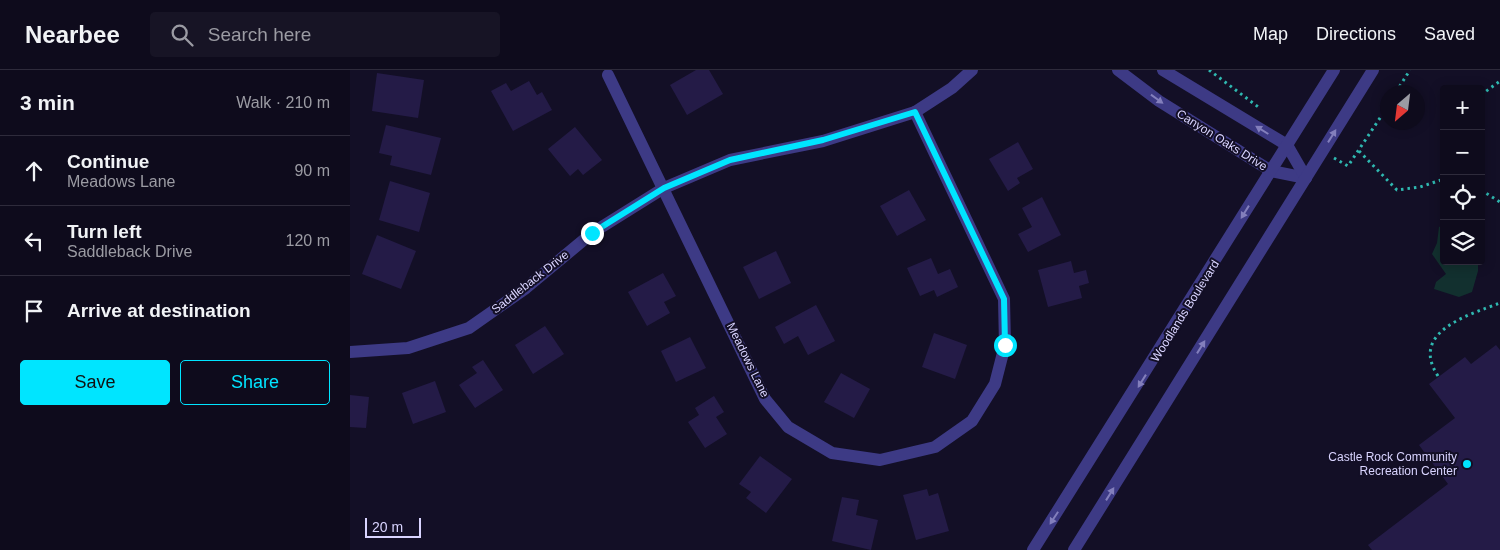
<!DOCTYPE html>
<meta charset="utf-8">
<style>
:root{--surface:#0e0b1c;--page:#171425;--text:#f1f3f6;--muted:#9b9ba3;--line:#2e2b3b;--accent:#00e5ff}
body{margin:0;font-family:Arial,sans-serif;background:var(--page);color:var(--text)}
.controls{position:absolute;right:15px;top:15px;display:grid;overflow:hidden;border-radius:5px;box-shadow:0 2px 12px #0003}
.controls button{width:45px;height:45px;display:grid;place-items:center;padding:0;border:0;border-bottom:1px solid var(--line);background:var(--surface);color:var(--text);font:25px sans-serif}
.compass{position:absolute;left:1030px;top:15px;width:45px;height:45px;border-radius:50%;background:var(--surface);box-shadow:0 2px 12px #0003;rotate:208deg}
.scale{position:absolute;left:15px;bottom:12px;width:56px;box-sizing:border-box;padding-left:5px;border:2px solid #d9d4ff;border-top:0;font-size:14px;line-height:18px;white-space:nowrap;color:#d9d4ff;-webkit-text-stroke:4px #130f26;paint-order:stroke}
.stop{position:absolute;width:15px;height:15px;margin:-11px;border:4px solid #00e5ff;border-radius:50%;background:#fff}
.stop.end{background:#00e5ff;border-color:#fff;box-shadow:0 1px 5px #0008}
.list{margin:0;padding:0;list-style:none}
h2{display:flex;justify-content:space-between;align-items:center;height:65px;margin:0;padding:0 20px;font-size:21px}
h2 small{font-size:16px;font-weight:400;color:var(--muted)}
.list li{display:grid;grid-template-columns:32px 1fr auto;gap:15px;align-items:center;box-sizing:border-box;height:70px;padding:0 20px;border-top:1px solid var(--line)}
.list b{display:block;font-size:19px;white-space:nowrap}
.list p{margin:0;font-size:16px;white-space:nowrap;color:var(--muted)}
.list em{font-size:16px;font-style:normal;color:var(--muted)}
.actions{display:flex;gap:10px;padding:15px 20px}
.actions a{flex:1;padding:11px 0;border:1px solid var(--accent);border-radius:5px;text-align:center;font-size:18px;color:var(--accent)}
.actions .main{background:var(--accent);color:#111}
.icon{flex:none;width:28px;height:28px;fill:none;stroke:currentColor;stroke-width:2;stroke-linecap:round;stroke-linejoin:round}
.map{position:relative;flex:none;width:1150px;height:480px;overflow:hidden}
header{display:flex;align-items:center;gap:30px;box-sizing:border-box;height:70px;padding:0 25px;background:var(--surface);border-bottom:1px solid var(--line)}
header strong{font-size:24px}
nav{display:flex;gap:28px;margin-inline-start:auto;font-size:18px}
.search{width:350px;height:45px;background:var(--page);display:flex;align-items:center;gap:12px;box-sizing:border-box;padding:0 18px;border-radius:5px;color:var(--muted);font-size:19px}
main{display:flex}
aside{flex:1;background:var(--surface)}
.map>svg:first-child{display:block}
</style>
<header>
<strong>Nearbee</strong>
<div class="search"><svg class="icon" aria-label="search" viewBox="0 0 24 24"><circle cx="10" cy="10" r="6"/><path d="M15 15l6 6"/></svg>Search here</div>
<nav><a>Map</a><a>Directions</a><a>Saved</a></nav>
</header>
<main>
<aside>
<h2>3 min<small>Walk · 210 m</small></h2>
<ul class="list">
<li><svg class="icon" aria-label="ahead" viewBox="0 0 24 24"><path d="M12 20V5M6 11l6-6 6 6"/></svg><div><b>Continue</b><p>Meadows Lane</p></div><em>90 m</em></li>
<li><svg class="icon" aria-label="left" viewBox="0 0 24 24"><path d="M17 20v-9H6M10 6l-5 5 5 5"/></svg><div><b>Turn left</b><p>Saddleback Drive</p></div><em>120 m</em></li>
<li><svg class="icon" aria-label="arrive" viewBox="0 0 24 24"><path d="M6 21V4h12l-3 4 3 4H6"/></svg><div><b>Arrive at destination</b></div></li>
</ul>
<div class="actions"><a class="main">Save</a><a>Share</a></div>
</aside>
<div class="map">
<svg width="1150" height="480" viewBox="0 0 1150 480">
<rect width="100%" height="100%" fill="#130f26"/>
<path fill="#12302f" d="M1094,155V191H1128V201L1122,222L1109,227L1084,219L1086,212L1096,204L1082,184L1087,173L1089,157Z"/>
<g fill="#241b47">
<path d="M346,0H359L373,24L337,45L320,15Z"/>
<path d="M27,3L74,10L68,48L22,41Z"/>
<path d="M179,11L187,25L192,22L202,40L163,61L141,21L156,13L161,21Z"/>
<path d="M36,55L91,68L81,105L40,95L42,86L29,83Z"/>
<path d="M225,57L252,90L233,105L228,99L220,106L198,79Z"/>
<path d="M668,72L683,99L667,108L670,113L658,121L639,89Z"/>
<path d="M40,111L80,123L69,162L29,150Z"/>
<path d="M559,120L576,150L547,166L530,136Z"/>
<path d="M692,127L711,165L678,182L668,164L682,157L672,138Z"/>
<path d="M27,165L66,181L51,219L12,204Z"/>
<path d="M426,181L441,213L409,229L393,197Z"/>
<path d="M581,188L588,204L600,199L608,217L587,227L584,220L570,226L557,198Z"/>
<path d="M721,191L724,203L736,200L739,213L729,216L732,228L698,237L688,200Z"/>
<path d="M313,203L326,226L314,232L320,243L297,256L278,222Z"/>
<path d="M466,235L485,271L458,285L448,266L434,274L425,257Z"/>
<path d="M195,256L214,284L183,304L165,275Z"/>
<path d="M584,263L617,275L605,309L572,297Z"/>
<path d="M340,267L356,298L326,312L311,281Z"/>
<path d="M1146,275L1150,280V480H1022L1018,475L1098,414L1069,375L1105,348L1079,314L1115,287L1121,294Z"/>
<path d="M133,290L153,320L125,338L109,315L127,303L122,297Z"/>
<path d="M491,303L520,319L504,348L474,332Z"/>
<path d="M85,311L96,342L63,354L52,323Z"/>
<path d="M0,325L19,327L16,358L0,357Z"/>
<path d="M364,326L374,342L366,347L377,364L355,378L338,352L349,345L345,338Z"/>
<path d="M410,386L442,409L416,443L396,428L401,422L389,414Z"/>
<path d="M577,419L579,426L588,423L599,461L566,470L553,425Z"/>
<path d="M492,427L509,430L506,445L528,450L521,480L482,471Z"/>
</g>
<g fill="none" stroke-linecap="round" stroke-linejoin="round">
<g stroke="#2fb8b0" stroke-width="3" stroke-dasharray="2.5 4" stroke-linecap="butt">
<path d="M859,0L911,39"/>
<path d="M1046,22L1060,0"/>
<path d="M1131,25L1150,11"/>
<path d="M1009,81L1047,120L1070,117L1094,109"/>
<path d="M984,88L998,96L1038,36"/>
<path d="M1131,120L1150,132"/>
<path d="M1088,306C1059,262 1118,245 1150,233"/>
</g>
<g stroke="#3d3a85" stroke-width="12">
<path d="M768,0L809,31L921,101L956,108"/>
<path d="M813,0L937,75L956,108"/>
<path d="M258,5L415,329L438,357L482,383L530,390L585,377L622,351L645,314L655,275L654,229L565,42"/>
<path d="M0,282L58,278L119,258L176,218L242,163L314,118L380,90L473,71L565,42L602,18L622,0"/>
</g>
<g stroke="#3d3a85" stroke-width="12">
<path d="M683,480L984,0"/>
<path d="M724,480L1023,0"/>
</g>
</g>
<defs><path id="oneway-solid" d="M-6-.8H1V-3.2L6.5 0L1 3.2V.8H-6Z" transform="scale(1.25)"/></defs>
<g fill="#837fbc">
<use href="#oneway-solid" transform="translate(807 29) rotate(36)"/>
<use href="#oneway-solid" transform="translate(912 60) rotate(-148)"/>
<use href="#oneway-solid" transform="translate(982 66) rotate(-58)"/>
<use href="#oneway-solid" transform="translate(895 142) rotate(122)"/>
<use href="#oneway-solid" transform="translate(851 277) rotate(-58)"/>
<use href="#oneway-solid" transform="translate(792 311) rotate(122)"/>
<use href="#oneway-solid" transform="translate(760 424) rotate(-58)"/>
<use href="#oneway-solid" transform="translate(704 448) rotate(123)"/>
</g>
<g fill="none" stroke-linecap="round" stroke-linejoin="round">
<path stroke="#00e5ff" stroke-width="6" d="M242,163L314,118L380,90L473,70L565,42L654,229L655,275"/>
</g>
<circle fill="#00e5ff" stroke="#130f26" stroke-width="2" cx="1117" cy="394" r="5"/>
<g text-anchor="middle" stroke-width="4" stroke-linejoin="round" paint-order="stroke">
<g font-size="12" fill="#d9d4ff" stroke="#130f26">
<text transform="translate(872 70) rotate(32)" y="4">Canyon Oaks Drive</text>
<text transform="translate(180 212) rotate(-38)" y="4">Saddleback Drive</text>
<text transform="translate(835 241) rotate(-58)" y="4">Woodlands Boulevard</text>
<text transform="translate(398 290) rotate(64)" y="4">Meadows Lane</text>
</g>
<g font-size="12" fill="#d9d4ff" stroke="#130f26" text-anchor="end">
<text x="1107" y="391">Castle Rock Community<tspan x="1107" dy="14">Recreation Center</tspan></text>
</g>
</g>
</svg>
<div class="controls">
<button>+</button>
<button>−</button>
<button><svg class="icon" aria-label="locate" viewBox="0 0 24 24"><circle cx="12" cy="12" r="6"/><path d="M12 2v4M12 18v4M2 12h4M18 12h4"/></svg></button>
<button><svg class="icon" aria-label="layers" viewBox="0 0 24 24"><path d="M12 4l9 5-9 5-9-5zM3 14l9 5 9-5"/></svg></button>
</div>
<svg class="compass" viewBox="-18 -18 36 36"><path d="M0-13l5 13h-10z" fill="#e53935"/><path d="M0 13l5-13h-10z" fill="#9b9ba3"/></svg>
<div class="scale">20 m</div>
<div class="stop" style="left:655px;top:275px"></div>
<div class="stop end" style="left:242px;top:163px"></div>
</div>
</main>
